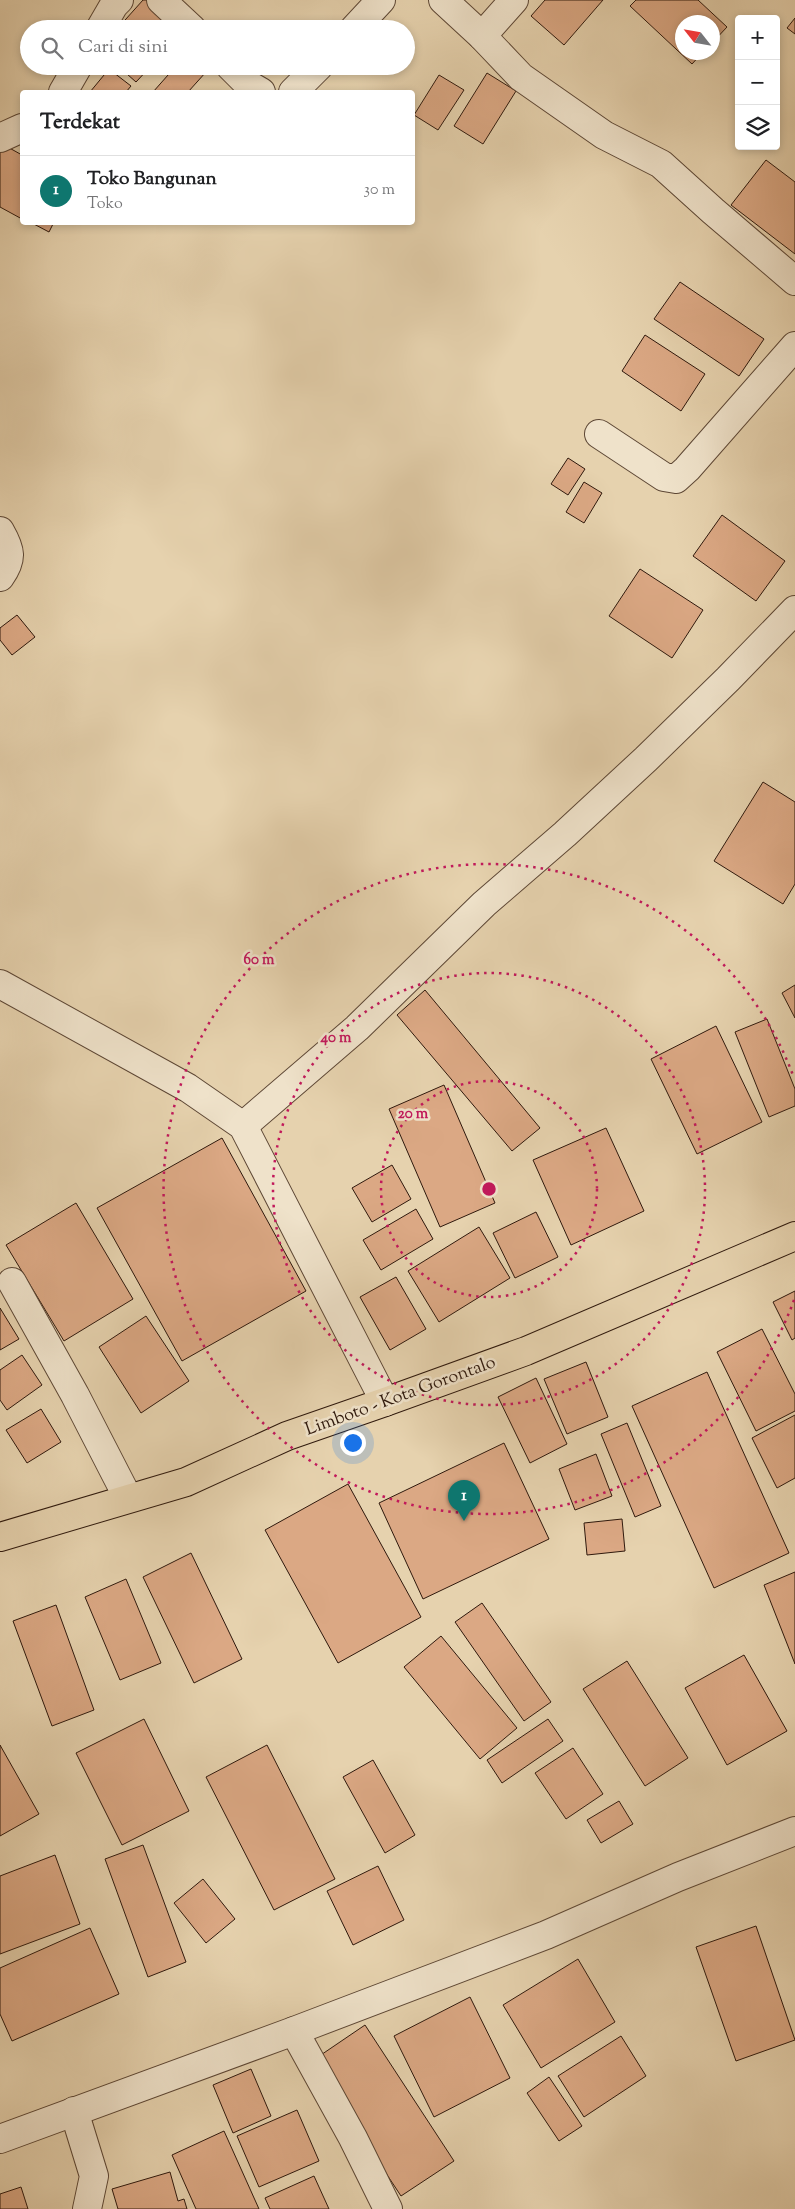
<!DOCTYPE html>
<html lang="id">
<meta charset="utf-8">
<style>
:root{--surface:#fff;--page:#f2f2f2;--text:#202124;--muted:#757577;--line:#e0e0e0;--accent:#0f766e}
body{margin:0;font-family:"Sorts Mill Goudy",serif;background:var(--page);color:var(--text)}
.controls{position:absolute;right:15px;top:15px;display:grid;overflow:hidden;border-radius:5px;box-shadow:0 2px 8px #0003}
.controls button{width:45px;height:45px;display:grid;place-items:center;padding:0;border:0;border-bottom:1px solid var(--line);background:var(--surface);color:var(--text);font:25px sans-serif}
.compass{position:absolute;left:675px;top:15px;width:45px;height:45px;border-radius:50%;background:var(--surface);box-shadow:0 2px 8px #0003;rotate:301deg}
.you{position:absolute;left:352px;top:1442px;width:18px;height:18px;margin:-12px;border:4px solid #fff;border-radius:50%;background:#1a73e8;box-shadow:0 0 0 8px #1a73e833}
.badge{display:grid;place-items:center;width:32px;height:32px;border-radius:50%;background:var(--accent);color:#fff;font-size:16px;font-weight:700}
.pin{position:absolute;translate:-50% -41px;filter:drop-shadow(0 1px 2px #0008)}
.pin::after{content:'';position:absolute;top:26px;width:18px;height:15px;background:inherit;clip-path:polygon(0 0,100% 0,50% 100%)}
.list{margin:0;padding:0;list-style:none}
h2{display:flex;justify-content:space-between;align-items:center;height:65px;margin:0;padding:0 20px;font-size:21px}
h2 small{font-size:16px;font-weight:400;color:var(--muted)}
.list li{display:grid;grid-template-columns:32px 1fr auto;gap:15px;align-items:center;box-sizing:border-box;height:70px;padding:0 20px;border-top:1px solid var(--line)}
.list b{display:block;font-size:19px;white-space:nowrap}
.list p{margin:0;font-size:16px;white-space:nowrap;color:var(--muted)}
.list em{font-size:16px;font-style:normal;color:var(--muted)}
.icon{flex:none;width:28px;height:28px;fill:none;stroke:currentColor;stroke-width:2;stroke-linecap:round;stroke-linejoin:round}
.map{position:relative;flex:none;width:795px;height:2209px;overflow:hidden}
.search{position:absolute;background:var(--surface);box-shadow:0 2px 8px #0003;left:20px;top:20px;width:395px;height:55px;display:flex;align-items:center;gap:12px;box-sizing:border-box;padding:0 18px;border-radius:28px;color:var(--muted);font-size:19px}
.panel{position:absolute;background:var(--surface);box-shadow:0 2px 8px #0003;left:20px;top:90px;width:395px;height:135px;border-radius:5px}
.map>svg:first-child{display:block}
</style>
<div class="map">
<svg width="795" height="2209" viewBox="0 0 795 2209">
<rect width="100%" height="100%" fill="#e6d2ae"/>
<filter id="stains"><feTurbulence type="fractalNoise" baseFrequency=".004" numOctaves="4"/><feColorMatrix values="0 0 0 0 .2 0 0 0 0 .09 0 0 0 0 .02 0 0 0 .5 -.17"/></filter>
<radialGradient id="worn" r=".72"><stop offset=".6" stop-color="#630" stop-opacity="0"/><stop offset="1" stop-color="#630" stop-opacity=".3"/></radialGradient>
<g fill="#dba884" stroke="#2f190d">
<path d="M143,0H146L177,29H117Z"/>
<path d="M545,0H603L564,45L531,16Z"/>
<path d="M636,0H698L727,27L712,43V22H682V52H703L692,64L630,6Z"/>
<path d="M795,18V34L787,28Z"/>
<path d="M118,66H151L136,82Z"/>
<path d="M176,66H199L206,72L188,92H153Z"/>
<path d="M109,69L131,86L126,92H90Z"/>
<path d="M487,73L516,91L483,144L454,126Z"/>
<path d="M439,75L464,90L438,130L414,115Z"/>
<path d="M4,145L22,155V219L0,207V152Z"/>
<path d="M766,160L795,182V254L731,205Z"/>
<path d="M30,222H54L49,232Z"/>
<path d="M680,282L764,339L739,376L654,319Z"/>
<path d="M645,335L705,374L681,411L622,371Z"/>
<path d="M568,458L585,469L568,495L551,484Z"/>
<path d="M584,482L602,493L584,523L566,512Z"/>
<path d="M722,515L785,561L756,601L693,556Z"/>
<path d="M640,569L703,610L672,658L609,616Z"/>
<path d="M17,615L35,637L12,655L0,640V628Z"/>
<path d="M763,782L795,802V884L783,904L714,861Z"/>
<path d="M795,985V1018L782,993Z"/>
<path d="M425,990L540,1128L512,1151L397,1015Z"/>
<path d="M767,1019L795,1089V1106L769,1117L735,1032Z"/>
<path d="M716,1026L762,1122L697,1154L651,1059Z"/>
<path d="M444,1085L495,1203L440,1227L389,1109Z"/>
<path d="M606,1128L644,1211L571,1245L533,1160Z"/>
<path d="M222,1138L306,1291L182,1361L97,1208Z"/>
<path d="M392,1165L411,1199L372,1222L352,1188Z"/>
<path d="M76,1203L133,1299L64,1341L6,1245Z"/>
<path d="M416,1209L433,1239L381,1270L363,1240Z"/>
<path d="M536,1212L558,1257L515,1278L493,1233Z"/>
<path d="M479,1227L510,1278L439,1322L408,1271Z"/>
<path d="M396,1277L426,1329L390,1350L360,1297Z"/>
<path d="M795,1291V1338L792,1340L773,1302Z"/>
<path d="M0,1308L19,1339L0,1350Z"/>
<path d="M146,1316L189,1381L141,1413L99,1347Z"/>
<path d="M762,1329L795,1394V1411L756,1431L717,1352Z"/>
<path d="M22,1355L42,1385L7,1410L0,1400V1370Z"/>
<path d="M586,1362L608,1417L567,1434L544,1379Z"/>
<path d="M707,1372L789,1553L714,1588L632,1406Z"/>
<path d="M536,1378L567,1444L530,1463L498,1397Z"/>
<path d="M41,1409L61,1442L27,1463L6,1430Z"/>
<path d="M795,1415V1478L777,1488L752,1438Z"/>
<path d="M627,1423L661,1506L635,1517L601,1434Z"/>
<path d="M504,1443L549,1539L423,1599L379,1503Z"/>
<path d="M596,1454L612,1496L575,1510L559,1469Z"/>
<path d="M348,1484L421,1617L338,1663L265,1530Z"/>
<path d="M622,1519L625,1551L587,1555L584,1523Z"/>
<path d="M191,1553L242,1659L194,1683L143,1577Z"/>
<path d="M795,1572V1664L764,1585Z"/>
<path d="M126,1579L161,1663L120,1680L85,1597Z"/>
<path d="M482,1603L551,1702L524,1721L455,1622Z"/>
<path d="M56,1605L94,1710L52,1726L13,1621Z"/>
<path d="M441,1636L517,1728L480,1759L404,1667Z"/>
<path d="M744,1655L787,1731L727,1765L685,1688Z"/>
<path d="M627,1661L688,1758L645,1786L583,1689Z"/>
<path d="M144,1719L189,1811L122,1845L76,1753Z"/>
<path d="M548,1719L563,1741L502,1783L487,1760Z"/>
<path d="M0,1745L39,1814L0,1836Z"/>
<path d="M267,1745L335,1879L274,1910L206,1777Z"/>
<path d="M573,1748L603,1794L566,1819L535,1773Z"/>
<path d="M373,1760L415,1835L385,1853L343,1777Z"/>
<path d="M619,1801L633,1824L601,1843L587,1820Z"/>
<path d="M143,1845L186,1962L148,1977L105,1859Z"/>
<path d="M55,1855L80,1924L0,1954V1876Z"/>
<path d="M378,1866L404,1920L353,1945L327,1891Z"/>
<path d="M203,1879L235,1919L206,1943L174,1903Z"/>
<path d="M756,1926L795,2040L736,2061L696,1947Z"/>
<path d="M90,1928L119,1994L12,2041L0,2014V1968Z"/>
<path d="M578,1959L615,2022L541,2068L503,2005Z"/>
<path d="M470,1997L510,2078L434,2117L394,2036Z"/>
<path d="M365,2025L454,2161L401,2196L312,2061Z"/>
<path d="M621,2036L646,2076L584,2117L558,2076Z"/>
<path d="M251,2069L271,2116L233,2133L213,2085Z"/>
<path d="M549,2077L582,2126L559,2141L527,2093Z"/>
<path d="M297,2110L319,2161L259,2187L237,2136Z"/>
<path d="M224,2131L259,2209H196L172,2155Z"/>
<path d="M170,2172L178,2201L184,2199L187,2209H118L112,2189Z"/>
<path d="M314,2176L329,2209H270L265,2198Z"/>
<path d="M21,2187L28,2209H0V2194Z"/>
</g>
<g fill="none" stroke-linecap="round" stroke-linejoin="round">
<g stroke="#5d4735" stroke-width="30">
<g id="minor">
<path d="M161,0L192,29"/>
<path d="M443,0L482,36L521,77L604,135L661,164L713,211L795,281"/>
<path d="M100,29L114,5L119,0"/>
<path d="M354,29L381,0"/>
<path d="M482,36L514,0"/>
<path d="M230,66L249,85L261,92"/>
<path d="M63,92L78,66"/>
<path d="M293,92L319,66"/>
<path d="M0,138L22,128"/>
<path d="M599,434L664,477L676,479L687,469L795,346"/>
<path d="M0,531C11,550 13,559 0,577"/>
<path d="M0,984L188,1088L243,1126L385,1402"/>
<path d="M243,1126L357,1028L484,904L565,834L646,759L728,679L795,610"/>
<path d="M12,1282L75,1395L128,1498"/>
<path d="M294,2031L353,2138L388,2209"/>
<path d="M74,2111L94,2176L87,2209"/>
<path d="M0,2139L294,2031L546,1935L678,1877L795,1831"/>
</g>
</g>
<g stroke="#2f190d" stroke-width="30">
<path id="trunk" d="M0,1537L186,1482L287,1436L385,1402L526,1351L795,1236"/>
</g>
<use href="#minor" stroke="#efe2ca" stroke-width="28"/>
<use href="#trunk" stroke="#e6d2ae" stroke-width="28"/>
</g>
<g fill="none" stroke="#c2185b" stroke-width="2.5" stroke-dasharray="2.5 5">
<circle cx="489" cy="1189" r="108"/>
<circle cx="489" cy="1189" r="216"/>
<path d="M794 1300A325 325 0 1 1 794 1078"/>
</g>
<g text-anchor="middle" stroke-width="5" stroke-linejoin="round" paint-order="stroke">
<g font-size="18" fill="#2f190d" stroke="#efe2ca">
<text transform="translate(400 1395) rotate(-20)" y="6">Limboto - Kota Gorontalo</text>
</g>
</g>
<circle cx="489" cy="1189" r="8" fill="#c2185b" stroke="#efe2ca" stroke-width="2.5"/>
<g font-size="15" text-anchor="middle" font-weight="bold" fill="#c2185b" stroke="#efe2ca" stroke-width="5" stroke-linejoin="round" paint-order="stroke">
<text x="259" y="964">60 m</text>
<text x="336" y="1042">40 m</text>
<text x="413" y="1118">20 m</text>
</g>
<rect width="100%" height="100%" filter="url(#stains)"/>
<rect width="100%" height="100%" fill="url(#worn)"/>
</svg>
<div class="controls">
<button>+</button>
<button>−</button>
<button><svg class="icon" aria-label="layers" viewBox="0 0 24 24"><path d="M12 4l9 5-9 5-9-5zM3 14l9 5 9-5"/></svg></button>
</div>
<svg class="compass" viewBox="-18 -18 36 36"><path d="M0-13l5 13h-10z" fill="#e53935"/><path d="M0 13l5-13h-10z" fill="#757577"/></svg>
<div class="you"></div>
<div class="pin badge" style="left:464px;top:1521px">1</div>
<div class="search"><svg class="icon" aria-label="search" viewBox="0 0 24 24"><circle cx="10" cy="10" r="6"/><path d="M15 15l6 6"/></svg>Cari di sini</div>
<section class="panel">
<h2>Terdekat<small></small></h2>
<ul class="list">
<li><span class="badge">1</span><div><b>Toko Bangunan</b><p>Toko</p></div><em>30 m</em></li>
</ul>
</section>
</div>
